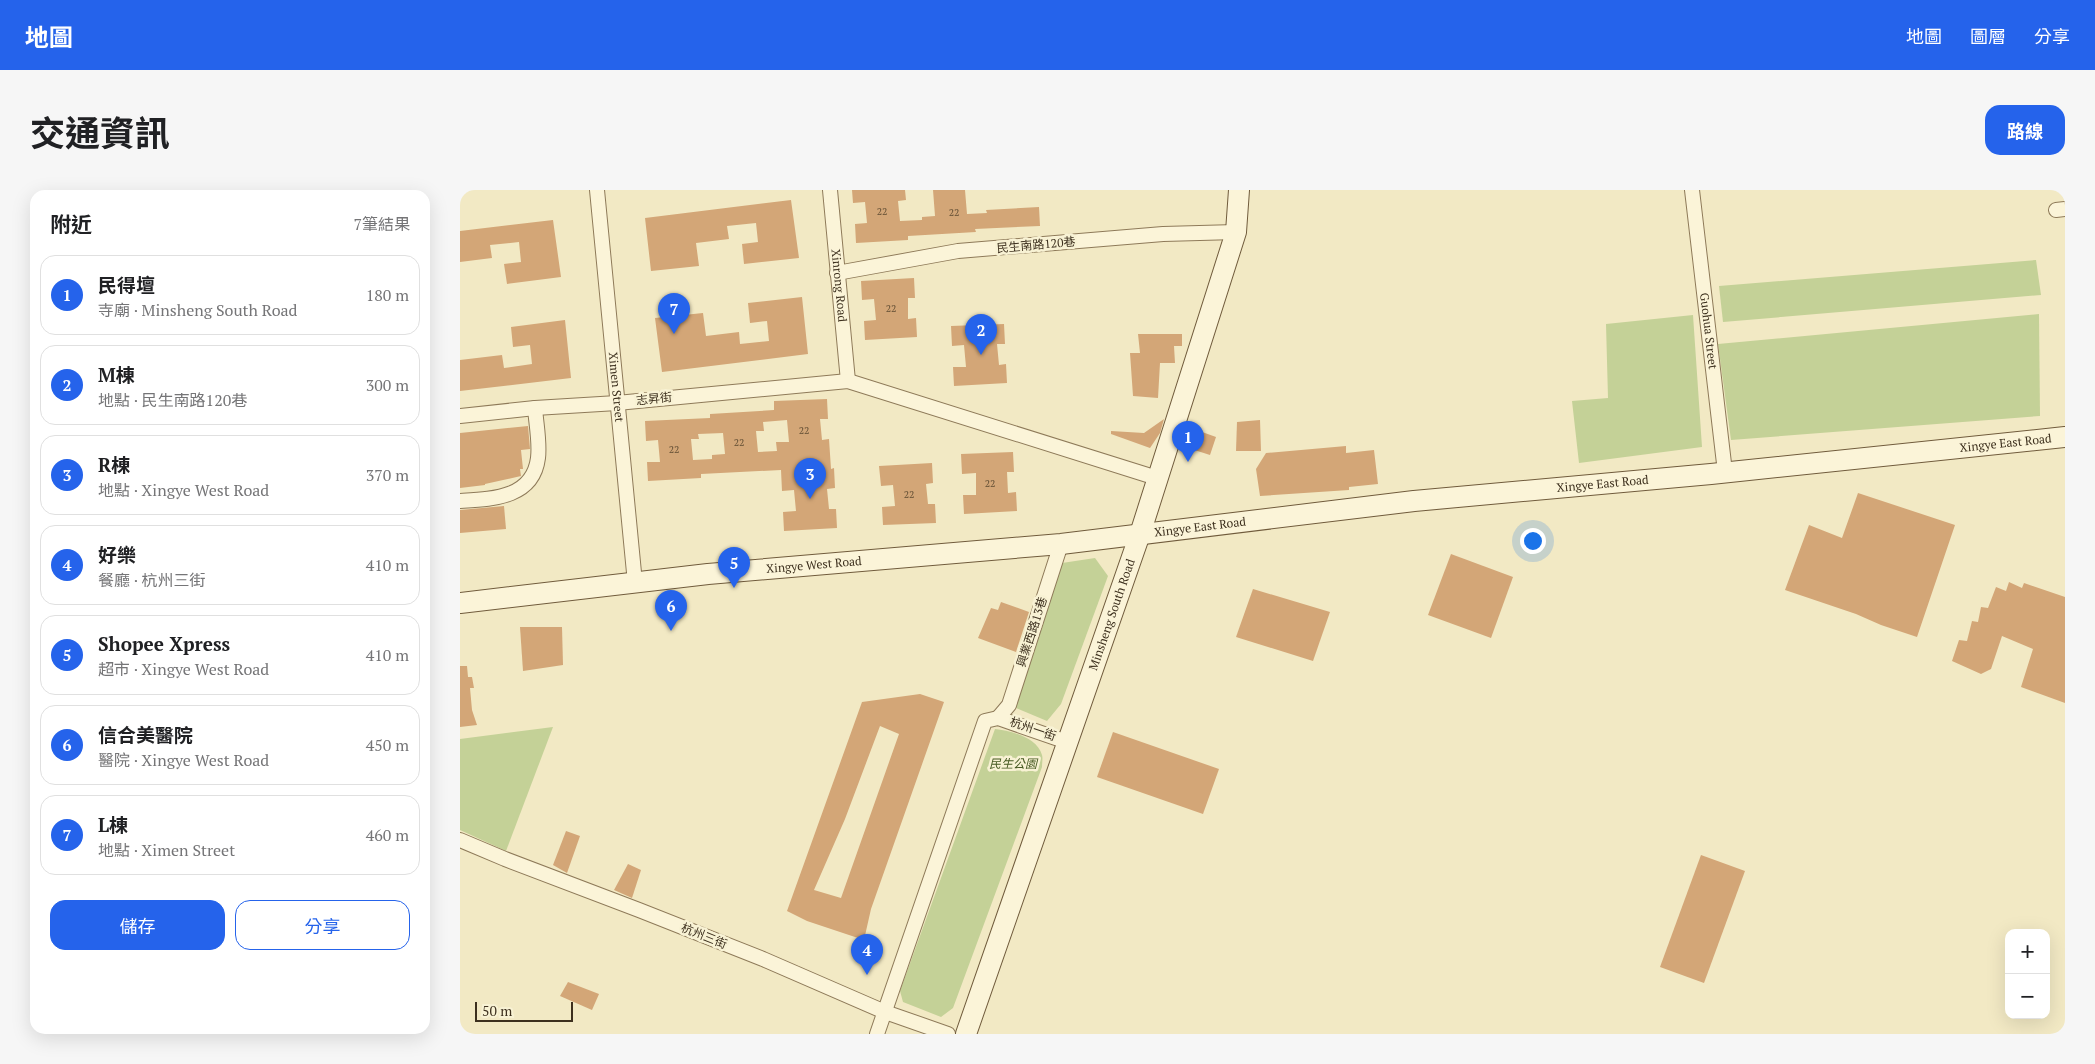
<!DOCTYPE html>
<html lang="zh-TW">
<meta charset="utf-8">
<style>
:root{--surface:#fff;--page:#f6f6f6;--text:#202124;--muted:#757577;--line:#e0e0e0;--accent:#2563eb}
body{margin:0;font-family:"PT Serif","Noto Sans TC",serif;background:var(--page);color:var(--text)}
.controls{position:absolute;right:15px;bottom:15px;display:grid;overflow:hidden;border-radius:10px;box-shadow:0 5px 20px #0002}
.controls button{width:45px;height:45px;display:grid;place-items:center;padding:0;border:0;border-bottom:1px solid var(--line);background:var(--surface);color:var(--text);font:25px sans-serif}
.scale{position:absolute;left:15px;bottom:12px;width:98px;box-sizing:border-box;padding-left:5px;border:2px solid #3d301e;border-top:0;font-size:14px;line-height:18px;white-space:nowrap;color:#3d301e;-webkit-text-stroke:4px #f8f2d4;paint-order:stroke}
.you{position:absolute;left:1072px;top:350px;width:18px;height:18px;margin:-12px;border:4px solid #fff;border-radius:50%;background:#1a73e8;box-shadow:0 0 0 8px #1a73e833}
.badge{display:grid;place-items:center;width:32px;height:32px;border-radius:50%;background:var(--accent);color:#fff;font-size:16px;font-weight:700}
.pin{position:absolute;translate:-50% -41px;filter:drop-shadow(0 1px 2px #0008)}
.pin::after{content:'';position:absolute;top:26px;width:18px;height:15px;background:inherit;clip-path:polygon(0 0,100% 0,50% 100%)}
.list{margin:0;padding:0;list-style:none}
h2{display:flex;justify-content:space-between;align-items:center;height:65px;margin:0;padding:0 20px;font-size:21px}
h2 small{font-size:16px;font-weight:400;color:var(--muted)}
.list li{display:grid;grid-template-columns:32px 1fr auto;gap:15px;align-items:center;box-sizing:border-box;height:80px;margin:0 10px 10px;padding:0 10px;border:1px solid var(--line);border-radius:15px}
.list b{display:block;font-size:19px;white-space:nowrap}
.list p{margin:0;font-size:16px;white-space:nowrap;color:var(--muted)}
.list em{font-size:16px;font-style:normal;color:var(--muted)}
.actions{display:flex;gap:10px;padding:15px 20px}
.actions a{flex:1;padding:11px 0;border:1px solid var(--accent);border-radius:15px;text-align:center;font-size:18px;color:var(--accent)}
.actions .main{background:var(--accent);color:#fff}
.map{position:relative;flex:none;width:1605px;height:844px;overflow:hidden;border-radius:15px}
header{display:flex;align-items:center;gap:30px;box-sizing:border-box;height:70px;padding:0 25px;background:var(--accent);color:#fff}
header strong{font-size:24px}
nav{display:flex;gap:28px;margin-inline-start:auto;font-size:18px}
.intro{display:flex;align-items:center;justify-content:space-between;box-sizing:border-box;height:120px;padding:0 30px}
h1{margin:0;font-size:35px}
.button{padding:12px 22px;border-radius:15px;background:var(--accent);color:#fff;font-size:18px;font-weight:700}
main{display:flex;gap:30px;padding:0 30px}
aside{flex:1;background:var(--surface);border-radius:15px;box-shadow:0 5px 20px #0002}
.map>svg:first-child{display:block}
</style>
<header>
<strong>地圖</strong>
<nav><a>地圖</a><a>圖層</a><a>分享</a></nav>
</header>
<div class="intro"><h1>交通資訊</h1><a class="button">路線</a></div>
<main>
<aside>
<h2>附近<small>7筆結果</small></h2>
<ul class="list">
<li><span class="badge">1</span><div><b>民得壇</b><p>寺廟 · Minsheng South Road</p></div><em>180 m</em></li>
<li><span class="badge">2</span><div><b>M棟</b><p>地點 · 民生南路120巷</p></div><em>300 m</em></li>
<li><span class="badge">3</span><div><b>R棟</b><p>地點 · Xingye West Road</p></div><em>370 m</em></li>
<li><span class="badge">4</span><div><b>好樂</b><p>餐廳 · 杭州三街</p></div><em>410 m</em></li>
<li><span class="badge">5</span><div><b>Shopee Xpress</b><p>超市 · Xingye West Road</p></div><em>410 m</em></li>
<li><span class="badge">6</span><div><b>信合美醫院</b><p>醫院 · Xingye West Road</p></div><em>450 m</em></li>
<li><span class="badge">7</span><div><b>L棟</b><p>地點 · Ximen Street</p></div><em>460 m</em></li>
</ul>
<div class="actions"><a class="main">儲存</a><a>分享</a></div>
</aside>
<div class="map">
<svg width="1605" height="844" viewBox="0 0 1605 844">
<rect width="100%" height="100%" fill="#f2e9c4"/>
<g fill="#c4d197">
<path d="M1576,70L1581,105L1263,132L1259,96Z"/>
<path d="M1579,124L1580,226L1271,250L1258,154Z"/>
<path d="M1233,125L1242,257L1119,273L1112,211L1148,208L1146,134Z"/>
<path d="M635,368L648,386L601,514L587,531L556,518L561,498L602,373Z"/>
<path d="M93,537L46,661L0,640V549Z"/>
<path d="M535,539C551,541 577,547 582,565C583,568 582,573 582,577L493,818L481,827L443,812L440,801Z"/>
</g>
<g fill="#d3a677" fill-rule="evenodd">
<path d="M392,0H445L446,10L438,11L440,31L462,30V27L475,26L473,0H505L507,24L527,23L526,20L579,17L580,36L515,39L516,42L448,46V50L396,53L395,34L407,33L405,12L393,13Z"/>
<path d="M331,10L339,68L284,74L282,54L298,52L296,33L267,36L269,49L236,53L239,76L191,81L185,28Z"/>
<path d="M93,30L101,87L47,94L44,74L61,72L59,52L30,55L32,68L0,72V41Z"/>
<path d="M454,88L455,108H448V129L456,128L457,147L405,150L404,131L416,130L414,109L402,110L401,91Z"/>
<path d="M342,107L348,164L202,182L195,128L243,123L246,146L279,142L280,154L309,151L307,131L290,133L288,113Z"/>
<path d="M105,130L111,188L0,201V170L42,165L44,178L72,174L70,155L53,157L51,137Z"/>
<path d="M544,134L545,154H537L539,175L546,174L547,193L494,196L493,177H506L504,155L492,156L491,136Z"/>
<path d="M678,144H722V156H714L715,173H700L698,208L673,206L670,163H680Z"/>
<path d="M367,209L368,229H360L362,250L369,249L371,279L374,278L375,298L367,299L369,319H376L377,338L324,341L323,322L336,321L334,300L322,301L321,280L241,284V288L188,291L187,272H200L198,250L186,251L185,231L250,228V224L314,220V211ZM327,230L329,252H316L317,261L298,262L296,241H304L303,232ZM263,243L265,264L252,265V269L233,270L231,249H239L238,244Z"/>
<path d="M704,229L700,243L690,258L651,244V241L684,243Z"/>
<path d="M800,230L801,261H776L777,232Z"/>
<path d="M68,236L70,259L61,260L63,279H60L61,286L25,294V295L0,298V243Z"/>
<path d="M731,238L756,247L750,265L725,257Z"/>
<path d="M886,256V263L914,260L918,294L889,297V300L800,306L796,279L806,263Z"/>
<path d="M553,262L554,282H547L548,303L556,302L557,321L504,324L503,305H516V283L502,284L501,264Z"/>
<path d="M472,273L473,293L466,294L468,314H475L476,333L423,335L422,317L435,316L433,295L421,296L419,276Z"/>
<path d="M1398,303L1495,335L1457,447L1421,435L1396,424L1325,400L1349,335L1382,348Z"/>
<path d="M44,316L46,339L0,343V320Z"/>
<path d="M991,364L1053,387L1031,448L968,425Z"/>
<path d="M1549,392L1562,398L1564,393L1605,407V513L1561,497L1573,459L1542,446L1531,479L1521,484L1492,471L1499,450L1507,451L1512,431L1518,432L1521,417L1528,418L1536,397L1546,401Z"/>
<path d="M793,399L870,422L853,471L776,447Z"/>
<path d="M541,412L569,422L556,462L518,448L531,418L538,420Z"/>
<path d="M60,437H102L103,475L63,481Z"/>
<path d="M0,476H7L8,487H12L14,498H10L12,520L17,535L0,537Z"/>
<path d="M460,504L484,512L411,719L404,750L347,731L327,721L402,512ZM420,536L439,544L381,708L354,700L385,629Z"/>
<path d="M653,542L759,579L743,624L637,587Z"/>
<path d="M106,641L120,646L107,683L93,675Z"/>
<path d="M1241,665L1285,681L1244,793L1200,777Z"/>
<path d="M168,674L181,680L172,708L154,700Z"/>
<path d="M108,792L139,804L132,820L100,806Z"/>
</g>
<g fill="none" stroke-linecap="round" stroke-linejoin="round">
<g stroke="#8e7a59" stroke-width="16">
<g id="street">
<path id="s1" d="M137,0L175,393"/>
<path id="s2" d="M370,0L388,191"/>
<path id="s3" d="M1232,0L1265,282"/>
<path d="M1596,20L1605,19"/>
<path d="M377,83L498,61L703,44L776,42"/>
<path d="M0,226L75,218L157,213L388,191L697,288"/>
<path d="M0,311C33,309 73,308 78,268C80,252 76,233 75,218"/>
<path d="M538,528L549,515L601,354"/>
<path d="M0,650L45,669L179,720L303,769L425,822L488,844"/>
<path d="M417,844L525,531L538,528L607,552"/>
</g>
</g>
<g stroke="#705b3c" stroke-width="22">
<g id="secondary">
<path id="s4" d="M0,413L248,384L601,354L954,311L1251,284L1605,247"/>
<path id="s5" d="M506,844L680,344L776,42L779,0"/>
</g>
</g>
<use href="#street" stroke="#fbf4d8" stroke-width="14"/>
<use href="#secondary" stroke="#fbf4d8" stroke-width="20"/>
</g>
<g text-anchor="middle" stroke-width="5" stroke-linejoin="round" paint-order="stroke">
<g font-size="10" fill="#624e34">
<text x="422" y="25">22</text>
<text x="494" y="26">22</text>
<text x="431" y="122">22</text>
<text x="344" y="244">22</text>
<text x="279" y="256">22</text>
<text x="214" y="263">22</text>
<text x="530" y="297">22</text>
<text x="449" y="308">22</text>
</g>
<g font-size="12" fill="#3d301e" stroke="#f8f2d4">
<text transform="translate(576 55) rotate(-5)" y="4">民生南路120巷</text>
<text dy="4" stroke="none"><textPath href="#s2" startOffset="96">Xinrong Road</textPath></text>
<text dy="4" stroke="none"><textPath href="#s3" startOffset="142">Guohua Street</textPath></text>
<text dy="4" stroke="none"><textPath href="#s1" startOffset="198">Ximen Street</textPath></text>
<text transform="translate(194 209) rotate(-6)" y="4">志昇街</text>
<text dy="4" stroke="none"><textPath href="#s4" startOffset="1554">Xingye East Road</textPath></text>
<text dy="4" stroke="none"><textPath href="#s4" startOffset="1149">Xingye East Road</textPath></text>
<text dy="4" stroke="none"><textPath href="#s4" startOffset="744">Xingye East Road</textPath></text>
<text dy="4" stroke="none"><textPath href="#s4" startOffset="356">Xingye West Road</textPath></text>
<text dy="4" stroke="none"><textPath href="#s5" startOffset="444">Minsheng South Road</textPath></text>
<text transform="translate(572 442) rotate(-72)" y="4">興業西路13巷</text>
<text transform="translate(573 539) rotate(19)" y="4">杭州一街</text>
<text transform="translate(244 746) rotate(22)" y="4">杭州三街</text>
</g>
<g font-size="12" font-style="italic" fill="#475b23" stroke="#f8f2d4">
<text x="553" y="578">民生公園</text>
</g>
</g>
</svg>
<div class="controls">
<button>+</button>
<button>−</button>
</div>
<div class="scale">50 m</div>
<div class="you"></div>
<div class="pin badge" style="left:728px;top:272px">1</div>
<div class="pin badge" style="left:521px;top:165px">2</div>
<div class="pin badge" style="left:350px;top:309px">3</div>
<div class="pin badge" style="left:407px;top:785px">4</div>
<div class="pin badge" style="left:274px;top:398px">5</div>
<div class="pin badge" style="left:211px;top:441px">6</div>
<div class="pin badge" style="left:214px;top:144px">7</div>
</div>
</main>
